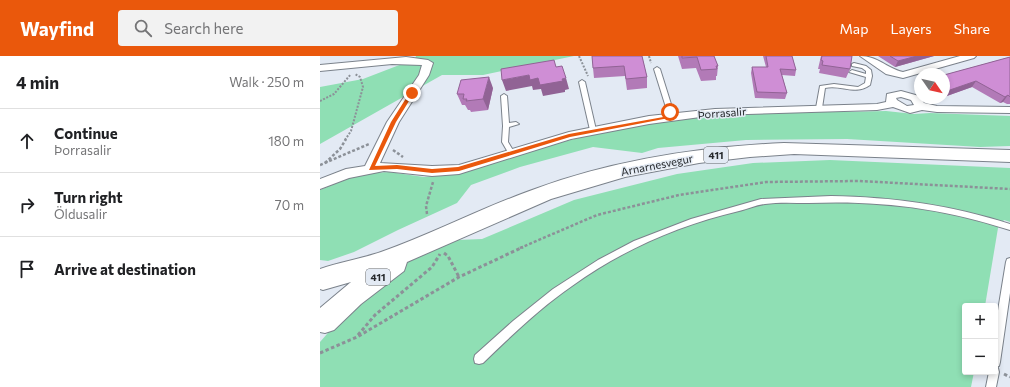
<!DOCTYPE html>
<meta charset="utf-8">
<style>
:root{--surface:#fff;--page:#f2f2f2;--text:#202124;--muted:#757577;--line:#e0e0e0;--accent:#ea580c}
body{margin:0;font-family:Commissioner,sans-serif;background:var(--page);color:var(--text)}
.controls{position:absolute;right:12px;bottom:12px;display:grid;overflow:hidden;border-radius:4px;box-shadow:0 2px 6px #0003}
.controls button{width:36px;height:36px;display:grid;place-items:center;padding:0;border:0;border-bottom:1px solid var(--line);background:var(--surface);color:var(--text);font:20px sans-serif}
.compass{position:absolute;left:594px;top:12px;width:36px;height:36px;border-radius:50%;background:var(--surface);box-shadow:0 2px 6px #0003;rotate:124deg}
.stop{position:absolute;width:12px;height:12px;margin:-9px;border:3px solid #ea580c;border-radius:50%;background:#fff}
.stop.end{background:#ea580c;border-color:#fff;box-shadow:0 1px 4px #0008}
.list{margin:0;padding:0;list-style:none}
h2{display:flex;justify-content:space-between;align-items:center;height:52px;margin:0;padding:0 16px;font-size:17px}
h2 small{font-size:13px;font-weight:400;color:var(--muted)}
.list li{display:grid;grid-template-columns:26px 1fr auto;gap:12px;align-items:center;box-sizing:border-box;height:64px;padding:0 16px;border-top:1px solid var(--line)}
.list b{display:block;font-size:15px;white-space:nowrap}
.list p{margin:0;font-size:13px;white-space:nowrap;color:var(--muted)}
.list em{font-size:13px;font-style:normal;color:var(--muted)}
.icon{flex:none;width:22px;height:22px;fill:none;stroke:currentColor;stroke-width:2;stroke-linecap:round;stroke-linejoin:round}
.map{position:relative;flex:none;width:690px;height:331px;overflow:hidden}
header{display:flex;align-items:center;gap:24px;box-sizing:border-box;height:56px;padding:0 20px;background:var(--accent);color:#fff}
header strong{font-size:19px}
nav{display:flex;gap:22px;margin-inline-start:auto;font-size:14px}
.search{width:280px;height:36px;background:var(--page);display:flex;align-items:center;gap:10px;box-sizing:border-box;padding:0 14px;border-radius:4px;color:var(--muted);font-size:15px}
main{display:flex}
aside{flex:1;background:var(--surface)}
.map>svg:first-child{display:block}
</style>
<header>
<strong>Wayfind</strong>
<div class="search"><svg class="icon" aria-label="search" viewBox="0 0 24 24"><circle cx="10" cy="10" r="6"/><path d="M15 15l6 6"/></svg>Search here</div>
<nav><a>Map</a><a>Layers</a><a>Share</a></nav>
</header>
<main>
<aside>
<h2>4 min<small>Walk · 250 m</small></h2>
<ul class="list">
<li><svg class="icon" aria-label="ahead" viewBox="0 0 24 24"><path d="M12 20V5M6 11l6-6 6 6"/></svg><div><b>Continue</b><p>Þorrasalir</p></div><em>180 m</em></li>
<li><svg class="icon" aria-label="right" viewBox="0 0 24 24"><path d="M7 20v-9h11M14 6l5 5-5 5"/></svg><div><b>Turn right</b><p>Öldusalir</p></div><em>70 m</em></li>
<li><svg class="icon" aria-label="arrive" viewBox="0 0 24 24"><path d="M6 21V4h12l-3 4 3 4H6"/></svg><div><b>Arrive at destination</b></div></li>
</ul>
</aside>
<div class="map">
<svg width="690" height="331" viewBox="0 0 690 331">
<rect width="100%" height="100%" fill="#e3eaf4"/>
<g fill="#8fdfb4">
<path d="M96,0H254L163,19H122L0,88V31L43,23L95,3Z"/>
<path d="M566,55L594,58L610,57L690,60V90L660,91L527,83L426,84L338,92L322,97L273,91L200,111L151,129L137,147L78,174L34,196L8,205L0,204V134L31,121L52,117L69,116L104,121L139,117C212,94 286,71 362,62C430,55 498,57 566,55Z"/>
<path d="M510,104L690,112V166L684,164L678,172L665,250H645V316H654L651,331H0V286L21,262L61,223L89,204L137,184L162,183L254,144L357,118L433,107Z"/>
</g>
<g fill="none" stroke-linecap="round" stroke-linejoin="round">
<g stroke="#7b828b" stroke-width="2">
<g id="lane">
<path d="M534,7L546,10L551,14L552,20L550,29C535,40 521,28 505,32L502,52L501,53H497L496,52L500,30L514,28L538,31L545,27L546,21L529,16L532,14L546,18V15L542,12L532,10V8Z"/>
<path d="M337,11L340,13L355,61L354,62H350L349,61L334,13Z"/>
<path d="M262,24L265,26L276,74L273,76L270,74L259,26Z"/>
<path d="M184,38L187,40L189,67L196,66L199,68L189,71L188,86L194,96L191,98H189L182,86L183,70L181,40Z"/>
<path d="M511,140C573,141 631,149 690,168V174C622,152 559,144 488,147C474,147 459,146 445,148C436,149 428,153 419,155C359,169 302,194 252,230C220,252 191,280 163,307L159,308L155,307L154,303L155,299L193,265L233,233L278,204L314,185L371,163L441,143Z"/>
<path d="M690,202V237L680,306L679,310L675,311L678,312L679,316L676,331H666L669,316H675V273L686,206L687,203Z"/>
</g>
</g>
<g stroke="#7b828b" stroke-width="2">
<g id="street">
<path d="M540,0C558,0 566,12 583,16L640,0H656L654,2L583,22L566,18Z"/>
<path d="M86,1L108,4L113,7L109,19L79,66L60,107L112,110L139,109L249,76L329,60L395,53L557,48L566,46L567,38L581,35L599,40L604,47L617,50L690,51V57L617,56L602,54L590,57L573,51L557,54L395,59L329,68L251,83L139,118L112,120L64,115L29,122L0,133V123L26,113L45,110L67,66L99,19L102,9L72,8L0,15V9ZM581,41L591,44L594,49L587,50L577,44L576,42Z"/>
</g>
</g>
<g stroke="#7b828b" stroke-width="2">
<path id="primary" d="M464,87L690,94V106L474,98L430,101L379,107L305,121L231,143L87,206L84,215L41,248L14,274L5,277L0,276V252L31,226L3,234L0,233V213C20,206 41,203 61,196C113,178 163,151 215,133C294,104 380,91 464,87Z"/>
</g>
<g stroke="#8c9198" stroke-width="2" stroke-dasharray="2 1.5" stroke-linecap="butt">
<path d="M259,0L268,20"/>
<path d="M329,0L331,7"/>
<path d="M0,45L14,38L31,18"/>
<path d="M25,84L31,75L43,31L40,21L35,18"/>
</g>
<g stroke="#8c9198" stroke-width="2.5" stroke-dasharray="3 2" stroke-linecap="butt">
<path d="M73,94L83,101"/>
<path d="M5,107L20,93L26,83"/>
<path d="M0,109L49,88"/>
<path d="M107,158L106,150L113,126"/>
<path d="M200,192L277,159L359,139L446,126L539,125L690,133"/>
</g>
<g stroke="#8c9198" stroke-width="3" stroke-dasharray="3.5 2.5" stroke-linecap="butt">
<path d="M124,197L128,200L139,221"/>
<path d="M38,279L55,259L112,211L120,198"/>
<path d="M0,297L37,281L139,221L203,191"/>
<path d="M684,318L690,321"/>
</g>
<use href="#lane" fill="#fff" fill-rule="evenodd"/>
<use href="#street" fill="#fff" fill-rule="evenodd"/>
<use href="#primary" fill="#fff" fill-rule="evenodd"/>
</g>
<g fill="#b27ab7">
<path d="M322,0L327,21V32L307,34L305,20L274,22L273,12Z"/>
<path d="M358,0H394L398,10L397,20H396V24L381,25L376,12L362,13Z"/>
<path d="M443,0H472L476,14L475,20L462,19L467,37L465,43L435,42L431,17L432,11H446Z"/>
<path d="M501,0H532L530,13L526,22L499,17L500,13H498Z"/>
<path d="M558,0H614L575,11Z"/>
<path d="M690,1V48H687L683,46L680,47L652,31L624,41V19Z"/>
<path d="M173,32L168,54L151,56L150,54H148L145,49H142L137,38Z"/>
</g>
<g fill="#916395">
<path d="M597,0H614L575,11L578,5Z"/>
<path d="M209,19L218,22L242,23L246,22L249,33L245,34V36L223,40L221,33L213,34L212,30L186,35L182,24Z"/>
<path d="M169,21L173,32L168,54L163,43Z"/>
<path d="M656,25L652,31L624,41V36Z"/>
<path d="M688,39L683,46L680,47L685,41Z"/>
</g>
<g fill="#cf8ed5" stroke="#916395">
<path d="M272,0H322L327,21L306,23L304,10L273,12Z"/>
<path d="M362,0H394L398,10H396L397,13L381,14L377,1L362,2Z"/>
<path d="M446,0H472L476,14L460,13L467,37L437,36L432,11H448Z"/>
<path d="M502,0H532L530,13L502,9L503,5L501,4Z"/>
<path d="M570,0H597L578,5Z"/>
<path d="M690,1V41L688,39L685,41L656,25L624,36V19Z"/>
<path d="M234,4L236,11L242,10L246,22L242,23L243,25L220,29L218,22L210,24L209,19L182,24L181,13Z"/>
<path d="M169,21L163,43L146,45L147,43H143L144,38H137L141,24Z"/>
</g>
<path fill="#ea580c" d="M90,36L94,37L76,66L55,110L77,109L112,113L138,111L249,78L349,60L348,56L350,55L354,61L250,81L139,115L112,117L77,113L49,114L71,66Z"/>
<g text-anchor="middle" stroke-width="3" stroke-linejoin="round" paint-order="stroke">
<g fill="#e3eaf4" stroke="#5e6267" stroke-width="1">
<rect x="384" y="91" width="24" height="16" rx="3"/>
<rect x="46" y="213" width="24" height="16" rx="3"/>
</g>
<g font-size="10" font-weight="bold" fill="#25282b">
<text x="396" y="103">411</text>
<text x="58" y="225">411</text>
</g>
<g font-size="11" fill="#25282b" stroke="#e3eaf4">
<text transform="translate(402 57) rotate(-4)" y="4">Þorrasalir</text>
<text transform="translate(337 109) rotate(-11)" y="4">Arnarnesvegur</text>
</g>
</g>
</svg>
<div class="controls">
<button>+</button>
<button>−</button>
</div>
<svg class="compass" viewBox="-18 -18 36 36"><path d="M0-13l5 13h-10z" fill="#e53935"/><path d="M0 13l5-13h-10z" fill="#757577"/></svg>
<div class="stop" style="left:350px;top:56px"></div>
<div class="stop end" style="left:92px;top:37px"></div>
</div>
</main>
